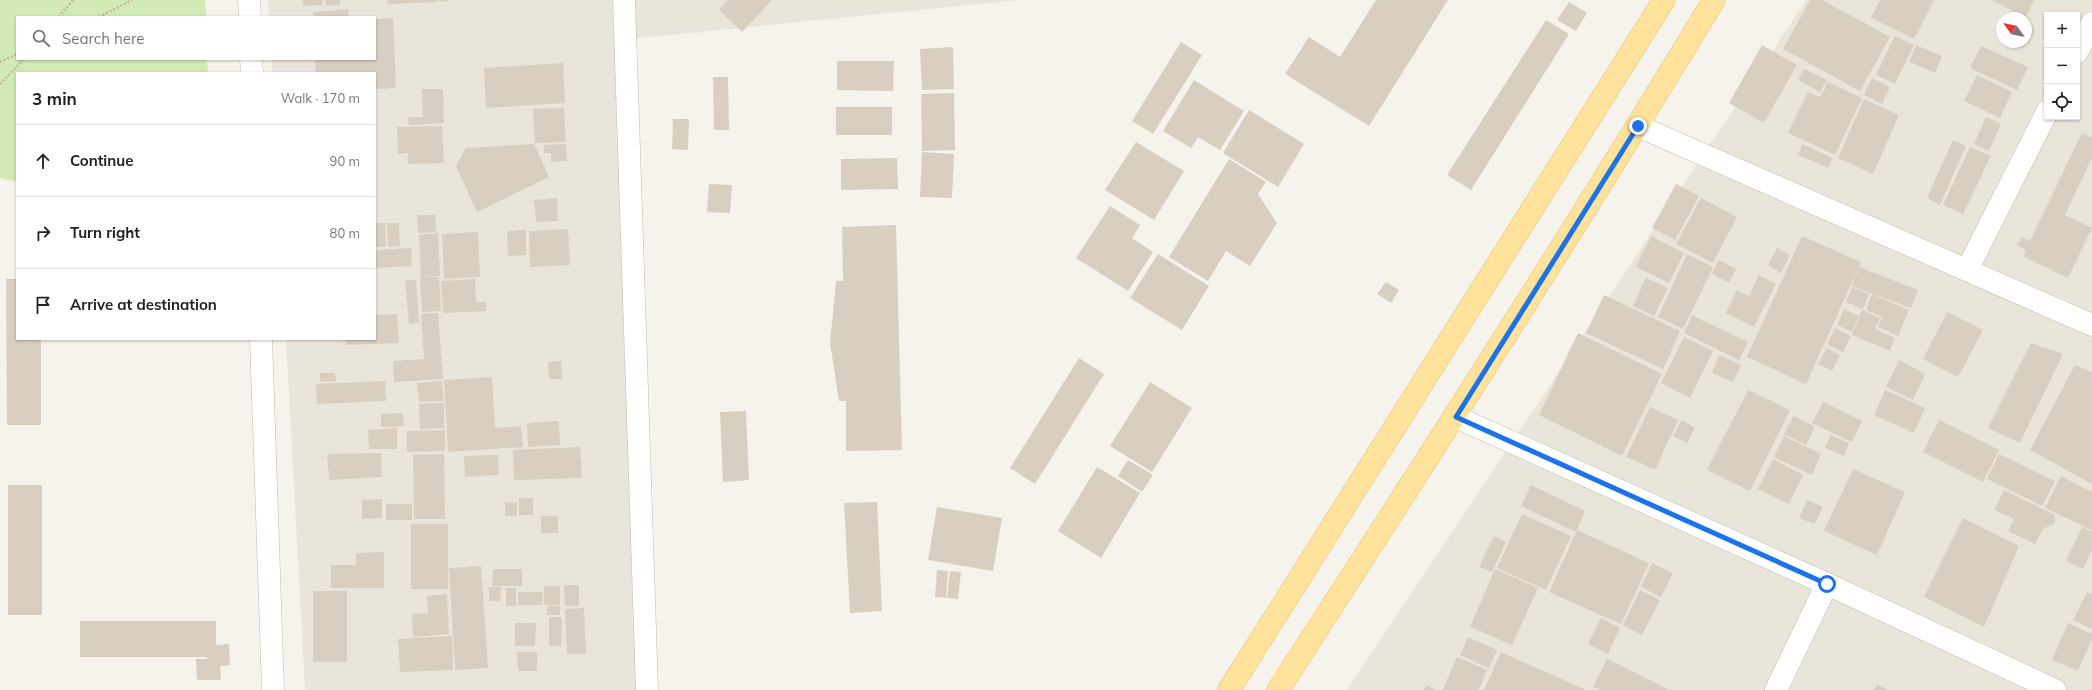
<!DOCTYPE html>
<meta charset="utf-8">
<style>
:root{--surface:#fff;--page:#f6f6f6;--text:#222;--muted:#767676;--line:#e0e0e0}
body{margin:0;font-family:Mulish,sans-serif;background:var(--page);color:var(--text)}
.controls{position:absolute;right:12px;top:12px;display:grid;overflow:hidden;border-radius:0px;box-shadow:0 1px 3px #0004}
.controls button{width:36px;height:36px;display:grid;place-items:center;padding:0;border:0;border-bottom:1px solid var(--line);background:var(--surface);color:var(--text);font:20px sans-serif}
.compass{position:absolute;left:1996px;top:12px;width:36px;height:36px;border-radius:50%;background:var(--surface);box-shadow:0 1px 3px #0004;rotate:303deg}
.stop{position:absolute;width:12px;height:12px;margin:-9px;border:3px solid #1a73e8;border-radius:50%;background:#fff}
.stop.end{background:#1a73e8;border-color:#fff;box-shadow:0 1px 4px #0008}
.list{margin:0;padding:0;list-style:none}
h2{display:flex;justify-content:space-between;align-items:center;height:52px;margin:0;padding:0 16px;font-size:17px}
h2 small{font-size:13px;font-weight:400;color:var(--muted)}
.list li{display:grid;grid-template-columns:26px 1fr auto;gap:12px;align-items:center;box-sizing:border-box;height:72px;padding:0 16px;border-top:1px solid var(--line)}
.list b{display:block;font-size:15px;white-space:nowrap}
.list em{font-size:13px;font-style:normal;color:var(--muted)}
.icon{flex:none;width:22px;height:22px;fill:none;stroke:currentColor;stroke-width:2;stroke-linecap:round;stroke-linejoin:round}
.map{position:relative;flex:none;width:2092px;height:690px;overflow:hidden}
.search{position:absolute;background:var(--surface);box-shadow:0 1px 3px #0004;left:16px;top:16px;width:360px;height:44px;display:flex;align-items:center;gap:10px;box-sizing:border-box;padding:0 14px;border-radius:0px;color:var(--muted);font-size:15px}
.panel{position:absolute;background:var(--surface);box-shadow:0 1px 3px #0004;left:16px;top:72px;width:360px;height:268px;border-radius:0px}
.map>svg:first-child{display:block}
</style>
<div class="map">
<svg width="2092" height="690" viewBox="0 0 2092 690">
<rect width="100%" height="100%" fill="#f6f3ec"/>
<g fill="#eae5da" fill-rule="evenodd">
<path d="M268,0H1020L621,40L640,690H305L286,339H375V73H272L271,59H375V17H269Z"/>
<path d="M1806,0H2092V690H1347ZM2047,15H2077V117H2047ZM2002,18H2026V42H2002Z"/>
</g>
<path fill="#d2eab5" d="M0,0H205L206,17H17V59H207L208,73H17V182L0,178Z"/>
<g fill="#d8cfc1">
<path d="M303,0H322L323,5L303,6Z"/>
<path d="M325,0H340V5L326,6Z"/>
<path d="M387,0H437V2L388,4Z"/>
<path d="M439,0H449V1L439,2Z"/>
<path d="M728,0H772L742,32L719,10Z"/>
<path d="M1376,0H1448L1369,126L1285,74L1309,37L1340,57Z"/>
<path d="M1810,0H1822L1890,37L1860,91L1783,49Z"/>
<path d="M1880,0H1934L1914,39L1871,18Z"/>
<path d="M1991,0H2034L2026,17Z"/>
<path d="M1569,2L1587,13L1576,31L1557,20Z"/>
<path d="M348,9L349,17H313V12Z"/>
<path d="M393,18L396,88L375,89V73H316L315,59H375V19Z"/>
<path d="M1546,20L1569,34L1471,190L1447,175Z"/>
<path d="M1895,36L1914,45L1895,84L1876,75Z"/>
<path d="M1181,42L1202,55L1153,134L1132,121Z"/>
<path d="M1762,45L1797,65L1764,123L1729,103Z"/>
<path d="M1916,45L1942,56L1935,73L1909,62Z"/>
<path d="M1981,46L2028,67L2017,90L1970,68Z"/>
<path d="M953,47L954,89L922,90L920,49Z"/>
<path d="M837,61H894L893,91L837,90Z"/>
<path d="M563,63L565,103L486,108L484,68Z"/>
<path d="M1804,69L1827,80L1820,92L1798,80Z"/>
<path d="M1977,75L2012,92L2000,118L1964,101Z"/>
<path d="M713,77H728L729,130H714Z"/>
<path d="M1872,78L1890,87L1882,104L1864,95Z"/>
<path d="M1194,80L1244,111L1220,150L1198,137L1191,148L1163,131Z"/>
<path d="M1828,82L1862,98L1835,155L1788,133L1808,92L1820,97Z"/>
<path d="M422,89H443L444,123L409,125L408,117H423Z"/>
<path d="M954,93L955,150L922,151L921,94Z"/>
<path d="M1864,99L1899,115L1873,174L1838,158Z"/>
<rect x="836" y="107" width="56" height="28"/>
<path d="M564,108L566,142L535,143L533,109Z"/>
<path d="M1249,110L1304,144L1278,187L1223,153Z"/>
<path d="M1986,117L2001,124L1989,151L1974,144Z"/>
<path d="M673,119H689L688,150L672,149Z"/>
<path d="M442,126L444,163L408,164V153L398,154L397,127Z"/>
<path d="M2082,133L2092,138V158L2065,215L2092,228L2068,278L2023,256L2026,250L2017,245L2022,237L2030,241Z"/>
<path d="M1953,140L1966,146L1940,205L1927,198Z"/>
<path d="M1136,142L1184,171L1154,220L1105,190Z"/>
<path d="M534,144L549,177L477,212L456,166L466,148Z"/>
<path d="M566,144L567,161L551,162V153H544V145Z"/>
<path d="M1802,144L1833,158L1828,168L1798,155Z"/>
<path d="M1970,147L1991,156L1963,214L1943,205Z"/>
<path d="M922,152L954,154L952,198L920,197Z"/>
<path d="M897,158L898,189L841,190V159Z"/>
<path d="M1229,159L1266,182L1258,194L1277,223L1250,266L1226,251L1208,281L1169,257Z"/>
<path d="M709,184L732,185L730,213L707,212Z"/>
<path d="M1676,184L1699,196L1675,240L1652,228Z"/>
<path d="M557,198L558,221L536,222L534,200Z"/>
<path d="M1701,198L1737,217L1713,263L1676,244Z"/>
<path d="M1110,206L1140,225L1132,238L1153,252L1128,291L1076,258Z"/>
<path d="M417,215H435L436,232L418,233Z"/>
<path d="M375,223H385L386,247H375Z"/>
<path d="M387,223H399L400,246L388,247Z"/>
<path d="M896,225L902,450L846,451V401H839L830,343L836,281H843L842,227Z"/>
<path d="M568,229L570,265L530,267L529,231Z"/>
<path d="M526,230V255L508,256L507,231Z"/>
<path d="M478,232L480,277L444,279L442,234Z"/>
<path d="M438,233L440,276L421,277L419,235Z"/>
<path d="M1651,236L1684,253L1669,283L1636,267Z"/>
<path d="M1802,236L1861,262L1859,267L1918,290L1911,308L1852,286L1858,269L1806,384L1747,357Z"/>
<path d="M411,248L412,266L375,268V250Z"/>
<path d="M1777,248L1790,255L1781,273L1768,265Z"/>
<path d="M1158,254L1209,286L1182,330L1130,298Z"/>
<path d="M1687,254L1713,267L1683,329L1658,317Z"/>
<path d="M1719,260L1736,269L1729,283L1712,274Z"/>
<path d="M1759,275L1776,284L1754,327L1726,313L1737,290L1749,296Z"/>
<path d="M420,277H439L441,311L422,312Z"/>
<path d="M1646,278L1668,288L1654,316L1633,306Z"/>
<path d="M6,279H17V339H41V425H7Z"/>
<path d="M475,279L476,302H486V311L443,313L441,281Z"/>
<path d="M405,280H416L419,323L409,324Z"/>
<path d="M1386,282L1399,290L1391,303L1377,294Z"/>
<path d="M1852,287L1869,294L1863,309L1846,302Z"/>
<path d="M1872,294L1909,310L1898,336L1878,327L1882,317L1866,310Z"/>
<path d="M1604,295L1680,331L1663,369L1586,333Z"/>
<path d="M1844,309L1859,316L1852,332L1837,325Z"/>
<path d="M1862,310L1880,318L1875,329L1895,338L1890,351L1852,335Z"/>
<path d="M1947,312L1983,330L1958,377L1923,359Z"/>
<path d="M438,313L443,379L394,382L393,361L424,359L421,314Z"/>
<path d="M397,314L399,343L346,345V339H375V315Z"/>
<path d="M1692,315L1748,342L1739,360L1684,333Z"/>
<path d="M1835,328L1851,336L1843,352L1827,344Z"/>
<path d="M1578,333L1662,374L1622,456L1539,415Z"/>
<path d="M1684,337L1713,351L1690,398L1661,383Z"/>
<path d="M2031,343L2063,354L2020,443L1988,428Z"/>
<path d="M1827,348L1840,355L1832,371L1818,364Z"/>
<path d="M1719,355L1741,365L1733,382L1712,373Z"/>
<path d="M1079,358L1104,374L1035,484L1010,468Z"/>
<path d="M1899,360L1925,374L1913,400L1886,387Z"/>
<path d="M561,361L562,379H549L548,362Z"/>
<path d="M2075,365L2092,372V484L2030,450Z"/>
<path d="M320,373H335L336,381L320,382Z"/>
<path d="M492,377L495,428L521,426L523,447L448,452L444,380Z"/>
<path d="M385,381L386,401L317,404L316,384Z"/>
<path d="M442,381L444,401L419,402L417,383Z"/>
<path d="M1150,382L1192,408L1152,472L1110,446Z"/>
<path d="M1748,390L1790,410L1750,491L1707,470Z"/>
<path d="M1885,390L1925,408L1914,433L1874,415Z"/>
<path d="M1823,402L1862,421L1852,442L1812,423Z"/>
<path d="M444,403V428L420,429L419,404Z"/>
<path d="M1650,407L1678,420L1655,470L1626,457Z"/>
<path d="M746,411L749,480L723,482L720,412Z"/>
<path d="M403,413L404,426L381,427V414Z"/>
<path d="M1794,416L1815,427L1806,445L1784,434Z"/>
<path d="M1682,420L1695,428L1687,443L1673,436Z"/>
<path d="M1939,420L1999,450L1983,482L1923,452Z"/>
<path d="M559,421L560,445L528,447L527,423Z"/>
<path d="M397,428V449H369L368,430Z"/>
<path d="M445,430V451L407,452V431Z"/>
<path d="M1831,435L1849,443L1844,456L1825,448Z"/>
<path d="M1784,436L1821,454L1812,475L1774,457Z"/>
<path d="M580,447L582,478L514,480L513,450Z"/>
<path d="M381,453L382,477L329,480L327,454Z"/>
<path d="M444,454L445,519H414L413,455Z"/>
<path d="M1999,454L2055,481L2042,506L1987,479Z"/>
<path d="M498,455L499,475L465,477L464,456Z"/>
<path d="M1773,459L1803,475L1789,504L1758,489Z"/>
<path d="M1128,460L1153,475L1142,492L1118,476Z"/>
<path d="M1097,467L1140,493L1101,558L1058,531Z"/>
<path d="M1853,469L1905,492L1877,555L1824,531Z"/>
<path d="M2061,476L2092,492V530L2045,508Z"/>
<rect x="8" y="485" width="34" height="130"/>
<path d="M1531,485L1585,511L1576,532L1521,506Z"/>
<path d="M2004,490L2055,515V523L2043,529L2035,544L2008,531L2014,519L1994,510Z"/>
<rect x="519" y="498" width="14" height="17"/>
<path d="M382,499V518L362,519V500Z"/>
<path d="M1807,500L1823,507L1815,524L1799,518Z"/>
<path d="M505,502L517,503V516H505Z"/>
<path d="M877,502L882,611L850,613L844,503Z"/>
<rect x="386" y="504" width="26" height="16"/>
<path d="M937,507L1002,518L993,571L928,560Z"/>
<path d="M1522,514L1571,536L1546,590L1497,568Z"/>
<rect x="541" y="516" width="17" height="17"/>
<path d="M1963,518L2019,546L1984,627L1924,597Z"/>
<rect x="411" y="524" width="37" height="65"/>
<path d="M2082,527L2092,532V550L2083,569L2066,561Z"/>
<path d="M1577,530L1649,563L1621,624L1549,592Z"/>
<path d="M1494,536L1506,542L1492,572L1479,567Z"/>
<path d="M384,552V588H331V565H356V553Z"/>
<path d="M1652,563L1673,573L1661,597L1641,587Z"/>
<path d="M481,566L488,668L455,670L449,568Z"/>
<path d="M493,569H522V586H492Z"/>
<path d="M1495,569L1538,588L1512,645L1470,627Z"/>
<path d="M937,570L948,571L946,598L935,597Z"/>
<path d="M950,571L961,572L958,599L947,598Z"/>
<path d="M564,585H579V606H565Z"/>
<rect x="544" y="586" width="16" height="19"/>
<path d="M489,587H501L500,601H489Z"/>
<rect x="506" y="588" width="10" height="18"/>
<path d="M1640,590L1660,600L1642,635L1623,625Z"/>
<rect x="313" y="591" width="34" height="71"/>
<path d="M518,592H543L542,605H518Z"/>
<path d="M2087,592L2092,595V629L2073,620Z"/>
<path d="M447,594L449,634L413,637L412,614L428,613L427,596Z"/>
<rect x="547" y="606" width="13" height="9"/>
<path d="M584,608L586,654H567L565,609Z"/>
<path d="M549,617H562L561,646H549Z"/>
<path d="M1601,618L1620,628L1608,654L1588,644Z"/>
<path d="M80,621H216V645L229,644L230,665L220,666L221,680H197L196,659H207V657H80Z"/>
<path d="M515,623H536L535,646H515Z"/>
<path d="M2068,623L2092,634V639L2078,671L2052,660Z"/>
<path d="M452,636L453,670L400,672L398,639Z"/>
<path d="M1468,637L1497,650L1489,668L1460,655Z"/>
<path d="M517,652H537V671H518Z"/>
<path d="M1501,652L1586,690H1484Z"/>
<path d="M1457,657L1487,670L1479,690H1443Z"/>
<path d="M1607,659L1669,690H1600L1593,687Z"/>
<path d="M1877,684L1887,690H1874Z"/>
<path d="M1426,685L1436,690H1424Z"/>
</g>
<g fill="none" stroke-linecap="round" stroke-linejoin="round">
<g stroke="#c2bbae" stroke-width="23">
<g id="minor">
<path d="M249,0L250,17"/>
<path d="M624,0L647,690"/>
<path d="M2077,52L2092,23"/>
<path d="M251,59L252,73"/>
<path d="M1638,126L2092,325"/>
<path d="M1967,270L2047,112"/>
<path d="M261,339L273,690"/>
<path d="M1456,417L1827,584L2055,690"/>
<path d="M1776,690L1827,584"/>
</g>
</g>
<g stroke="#e6c16a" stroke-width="23">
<g id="major">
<path d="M1229,690L1664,0"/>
<path d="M1278,690C1426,462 1573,233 1714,0"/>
</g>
</g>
<g stroke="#c4b79f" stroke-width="2.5" stroke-dasharray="2 2" stroke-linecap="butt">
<path d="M59,17L73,0"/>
<path d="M99,17L132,0"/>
<path d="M0,62L17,54"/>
<path d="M0,84L24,59"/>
</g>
<use href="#minor" stroke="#fff" stroke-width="22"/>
<use href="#major" stroke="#ffe39c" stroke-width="22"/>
</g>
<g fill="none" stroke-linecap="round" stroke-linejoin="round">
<path stroke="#1a73e8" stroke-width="5" d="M1638,126L1456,417L1827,584"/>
</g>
</svg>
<div class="controls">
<button>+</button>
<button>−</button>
<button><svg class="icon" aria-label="locate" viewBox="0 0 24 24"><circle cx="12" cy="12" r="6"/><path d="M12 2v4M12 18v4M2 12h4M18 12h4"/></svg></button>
</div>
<svg class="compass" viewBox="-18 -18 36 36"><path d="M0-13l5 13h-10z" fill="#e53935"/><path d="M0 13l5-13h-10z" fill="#767676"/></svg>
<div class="stop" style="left:1827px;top:584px"></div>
<div class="stop end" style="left:1638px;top:126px"></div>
<div class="search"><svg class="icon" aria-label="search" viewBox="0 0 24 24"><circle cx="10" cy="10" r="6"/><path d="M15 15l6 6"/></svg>Search here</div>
<section class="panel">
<h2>3 min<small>Walk · 170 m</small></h2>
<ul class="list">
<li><svg class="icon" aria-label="ahead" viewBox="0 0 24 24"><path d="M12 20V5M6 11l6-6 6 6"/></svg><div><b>Continue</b></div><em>90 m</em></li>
<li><svg class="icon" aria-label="right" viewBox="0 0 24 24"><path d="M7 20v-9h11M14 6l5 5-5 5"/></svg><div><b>Turn right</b></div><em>80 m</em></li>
<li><svg class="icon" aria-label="arrive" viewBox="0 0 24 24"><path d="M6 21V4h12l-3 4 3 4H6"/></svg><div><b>Arrive at destination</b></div></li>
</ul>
</section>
</div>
